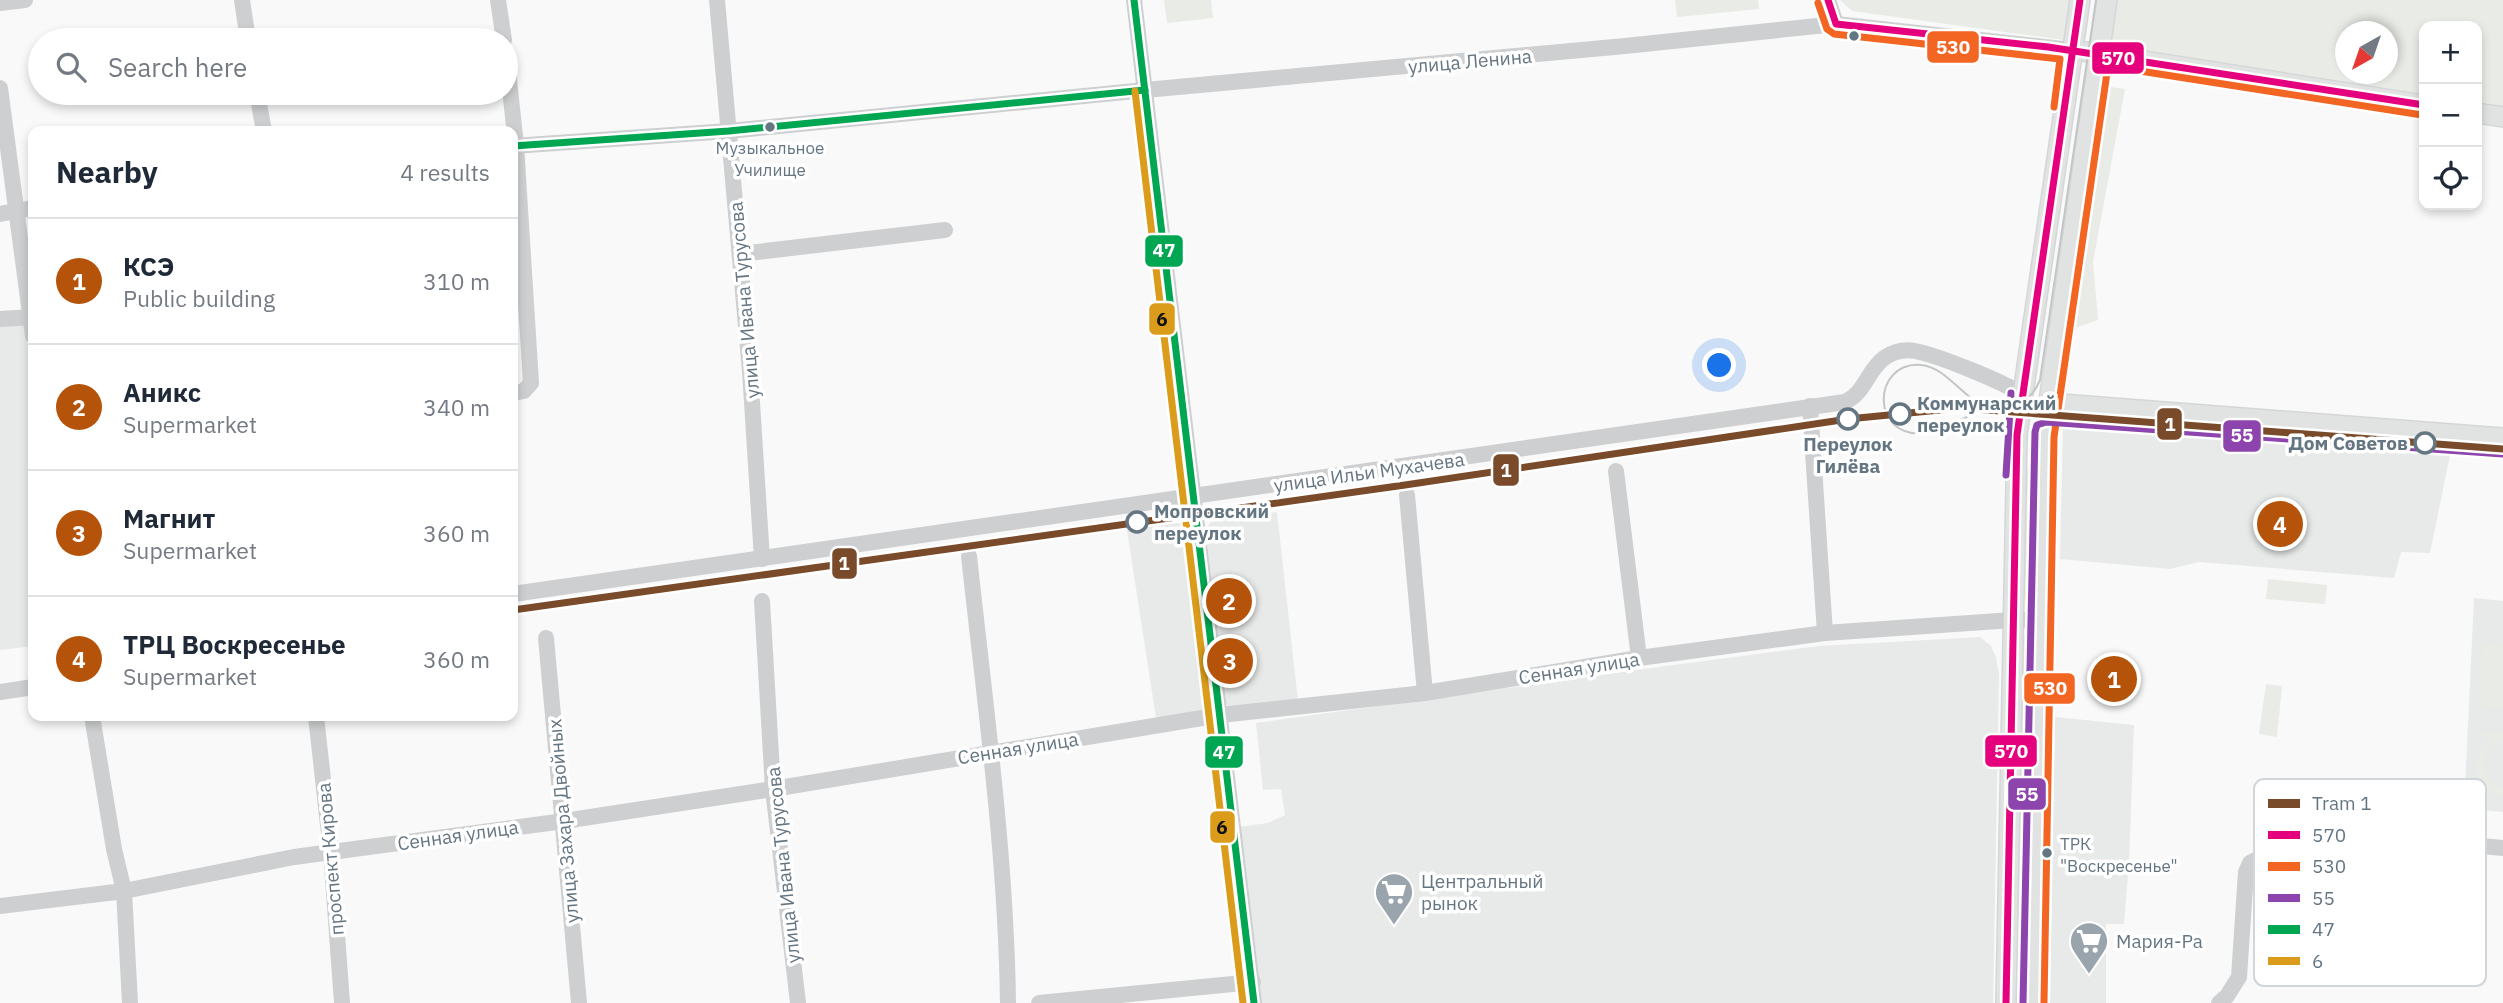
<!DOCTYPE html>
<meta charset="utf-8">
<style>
:root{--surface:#fff;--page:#f6f6f7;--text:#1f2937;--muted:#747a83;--line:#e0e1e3;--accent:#b45309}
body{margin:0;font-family:"IBM Plex Sans",sans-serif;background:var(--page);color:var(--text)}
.controls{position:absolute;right:21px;top:21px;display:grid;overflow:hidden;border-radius:14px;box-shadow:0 4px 10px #0003}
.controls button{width:63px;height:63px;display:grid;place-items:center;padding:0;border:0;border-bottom:2px solid var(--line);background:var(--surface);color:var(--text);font:35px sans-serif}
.compass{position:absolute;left:2335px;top:21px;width:63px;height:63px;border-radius:50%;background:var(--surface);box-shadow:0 4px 10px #0003;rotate:220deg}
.you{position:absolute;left:1720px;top:366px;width:24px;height:24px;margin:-18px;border:5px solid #fff;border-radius:50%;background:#1a73e8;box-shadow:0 0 0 10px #1a73e833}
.badge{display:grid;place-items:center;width:46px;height:46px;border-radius:50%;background:var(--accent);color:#fff;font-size:23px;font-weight:700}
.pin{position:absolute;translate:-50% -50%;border:4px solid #fff;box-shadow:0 2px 7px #0006}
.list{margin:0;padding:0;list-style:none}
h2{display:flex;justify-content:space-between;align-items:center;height:91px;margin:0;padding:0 28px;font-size:30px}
h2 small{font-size:23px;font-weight:400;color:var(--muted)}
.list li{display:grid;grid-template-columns:46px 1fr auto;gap:21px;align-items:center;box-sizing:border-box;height:126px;padding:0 28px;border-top:2px solid var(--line)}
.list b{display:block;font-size:26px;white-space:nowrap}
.list p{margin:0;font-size:23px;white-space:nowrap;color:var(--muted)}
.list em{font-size:23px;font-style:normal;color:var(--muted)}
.icon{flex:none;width:38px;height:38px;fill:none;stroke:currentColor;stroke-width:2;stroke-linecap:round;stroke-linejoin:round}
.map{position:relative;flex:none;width:2503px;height:1003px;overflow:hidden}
.search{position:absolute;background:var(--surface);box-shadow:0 4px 10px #0003;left:28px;top:28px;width:490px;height:77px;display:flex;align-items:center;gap:18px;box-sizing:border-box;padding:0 24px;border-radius:38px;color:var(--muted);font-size:26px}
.panel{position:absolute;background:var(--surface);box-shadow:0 4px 10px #0003;left:28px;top:126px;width:490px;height:595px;border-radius:14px}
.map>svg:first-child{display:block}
</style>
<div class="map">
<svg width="2503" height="1003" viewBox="0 0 2503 1003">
<rect width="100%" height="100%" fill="#f9f9f9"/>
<g fill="#e8e9e9">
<path d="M24,321L33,383V646L0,650V324Z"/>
<path d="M2063,427L2450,455L2430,553L2401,552L2394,578L2199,562L2170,569L2060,559Z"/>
<path d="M1277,512L1298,701L1232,708L1224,703L1206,529L1211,522Z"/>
<path d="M1179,523L1187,531L1207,703L1202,711L1156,718L1127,530Z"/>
<path d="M2474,598L2503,601V812L2464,808Z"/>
<path d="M1980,637L1991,646L1996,657L1999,675L1993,1003H1260L1239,827L1268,823L1285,815L1281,789L1263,790L1256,723L1658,667L1819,646Z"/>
<path d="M2055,717L2134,725L2129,863L2124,924H2106V1003H2050Z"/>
</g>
<g fill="#e8ebe6" fill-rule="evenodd">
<path d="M1164,0H1211L1213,18L1167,23Z"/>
<path d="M1675,0H1758L1759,9L1677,17Z"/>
<path d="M1840,0H2070L2064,40L1852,11Z"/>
<path d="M2117,0H2503V106L2477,102V26H2424V94L2110,45ZM2346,32H2388V74H2346Z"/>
<path d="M2102,86L2125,89L2093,262L2098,320L2072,329L2070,300Z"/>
<path d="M2022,468H2032L2031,599H2021Z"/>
<path d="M2268,579L2327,585L2325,604L2266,599Z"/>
<path d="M2018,634H2029L2024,1003H2013Z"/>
<path d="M2489,644L2503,646V706C2495,709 2484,708 2479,701L2482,650L2485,645Z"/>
<path d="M2266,684L2282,686L2277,737L2259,734Z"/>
<path d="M2480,731L2503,733V741C2476,750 2480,778 2503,789V797C2474,788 2467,760 2490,739L2479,738Z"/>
</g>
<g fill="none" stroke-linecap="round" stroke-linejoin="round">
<g stroke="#d5d6d7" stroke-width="22">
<g id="major">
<path d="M2087,52L2424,105"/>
<path d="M2477,113L2503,117"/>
<path d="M2048,403L2503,438"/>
<path d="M2006,1003L2017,435L2080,0"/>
<path d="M2033,1003L2044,436L2107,0"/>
</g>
</g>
<g stroke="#cecfd0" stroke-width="16">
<path d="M242,0L248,40"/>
<path d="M498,0L504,40"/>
<path d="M717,0L750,371L762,559"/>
<path d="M1134,0L1254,1003"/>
<path d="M1828,0L1836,24"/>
<path d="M0,3L25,0"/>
<path d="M506,52L516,145L531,383L524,391L513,393"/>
<path d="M0,88L33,336"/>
<path d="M257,93L264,131"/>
<path d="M513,146L729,131L1145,90L1625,46L1836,24L2072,50"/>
<path d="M0,214L33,208"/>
<path d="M740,254L945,230"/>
<path d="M0,319L33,317"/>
<path d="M1810,406L1825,633"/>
<path d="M1616,471L1639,658"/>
<path d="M1407,495L1425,693"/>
<path d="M969,556C985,704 1006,854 1008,1003"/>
<path d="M513,594L1845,402C1865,393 1867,371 1884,358C1893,352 1904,349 1915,351C1937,355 2004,382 2021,394"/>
<path d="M762,601L773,789L798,1003"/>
<path d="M546,638L579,1003"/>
<path d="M0,692L33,687"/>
<path d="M92,716L114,849L124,891L130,1003"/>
<path d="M316,716L331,852L342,1003"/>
<path d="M0,906L124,891L294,857L564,821L773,789L1220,715L1425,693L1639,658L1825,633L2013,620L2040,621"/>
<path d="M1039,1003L1253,982"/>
<path d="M2219,1003L2227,996L2239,977L2246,872L2250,863L2256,860L2310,861L2342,843L2353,842L2434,848L2451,843L2503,848"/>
</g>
<use href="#major" stroke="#e1e2e2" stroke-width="19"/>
<g stroke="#c3c5c6" stroke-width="2">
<path d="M1983,406C1962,396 1945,367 1921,365C1872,361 1869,440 1926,433C1948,430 1965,415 1986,409"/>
<path d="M2003,411C2021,407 2033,397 2040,380L2096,0"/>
</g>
<g stroke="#fff" stroke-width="12">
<g id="bus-1">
<path d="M1828,0L1836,24L2048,47L2424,105"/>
<path d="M2006,1003L2017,435L2080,0"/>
</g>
</g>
<g stroke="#fff" stroke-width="12">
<g id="bus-2">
<path d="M1818,3L1827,29L1834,34L2060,59L2054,107"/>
<path d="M2044,1003L2054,437L2108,66L2422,115"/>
</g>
</g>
<g stroke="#fff" stroke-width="12">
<g id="bus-3">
<path d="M2006,475L2011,393"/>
<path d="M2023,1003L2035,432L2037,425L2046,422L2503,454"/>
</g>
</g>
<g stroke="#fff" stroke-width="12">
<g id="bus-4">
<path d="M1134,0L1254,1003"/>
<path d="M513,146L729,131L1145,90"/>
</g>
</g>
<g stroke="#fff" stroke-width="12">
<path id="bus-5" d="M1135,91L1243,1003"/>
</g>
<use href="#bus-1" stroke="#e5007d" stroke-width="7"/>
<use href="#bus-2" stroke="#f26522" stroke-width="7"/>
<use href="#bus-3" stroke="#8e44ad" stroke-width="7"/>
<use href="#bus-4" stroke="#00a651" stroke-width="7"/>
<use href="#bus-5" stroke="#da9c1a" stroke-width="7"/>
<g stroke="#fff" stroke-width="12">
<path id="tram-1" d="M513,610L1405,485L1848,419L1960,408L2503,449"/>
</g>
<use href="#tram-1" stroke="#7a4b2a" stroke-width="7"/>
</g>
<defs>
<g id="supermarket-pin" transform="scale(2.0125)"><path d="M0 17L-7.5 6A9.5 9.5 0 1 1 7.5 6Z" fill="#99a4ac" stroke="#fff"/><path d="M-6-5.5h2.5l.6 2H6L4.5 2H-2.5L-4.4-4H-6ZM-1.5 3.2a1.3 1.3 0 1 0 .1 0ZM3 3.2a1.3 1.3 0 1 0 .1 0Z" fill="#fff"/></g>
</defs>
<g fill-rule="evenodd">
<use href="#supermarket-pin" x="1394" y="892"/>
<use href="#supermarket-pin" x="2089" y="941"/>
</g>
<g fill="#657683" stroke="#fff" stroke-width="2.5">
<circle cx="1854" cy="36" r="6"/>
<circle cx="770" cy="127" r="6"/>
<circle cx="2047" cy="853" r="6"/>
</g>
<g fill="#fff" stroke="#657683" stroke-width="3.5">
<circle cx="1900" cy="414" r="10"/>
<circle cx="1848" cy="419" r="10"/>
<circle cx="2425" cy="443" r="10"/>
<circle cx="1137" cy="522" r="10"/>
</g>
<g text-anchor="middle" stroke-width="7" stroke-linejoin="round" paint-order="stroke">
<g font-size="17" fill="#657683" stroke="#fff">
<text x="770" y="154">Музыкальное<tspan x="770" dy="22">Училище</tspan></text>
<text x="2060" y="850" text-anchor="start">ТРК<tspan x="2060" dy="22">"Воскресенье"</tspan></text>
</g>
<g font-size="19" fill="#657683" stroke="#fff">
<text transform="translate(1470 61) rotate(-5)" y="7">улица Ленина</text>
<text transform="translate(744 300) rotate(-95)" y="7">улица Ивана Турусова</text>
<text transform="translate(1369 472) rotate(-8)" y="7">улица Ильи Мухачева</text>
<text transform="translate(1579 668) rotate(-9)" y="7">Сенная улица</text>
<text transform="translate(1018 748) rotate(-9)" y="7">Сенная улица</text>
<text transform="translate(563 821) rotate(-95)" y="7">улица Захара Двойных</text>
<text transform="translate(458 835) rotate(-8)" y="7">Сенная улица</text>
<text transform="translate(330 859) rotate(-95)" y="7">проспект Кирова</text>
<text transform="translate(783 865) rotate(-96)" y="7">улица Ивана Турусова</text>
</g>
<g font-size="19" font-weight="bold" fill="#657683" stroke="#fff" text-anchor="start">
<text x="1917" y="410">Коммунарский<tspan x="1917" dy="22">переулок</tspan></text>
<text x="2408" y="450" text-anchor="end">Дом Советов</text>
<text x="1848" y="451" text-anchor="middle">Переулок<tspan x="1848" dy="22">Гилёва</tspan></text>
<text x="1154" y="518">Мопровский<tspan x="1154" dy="22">переулок</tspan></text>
</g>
<g font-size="19" fill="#657683" stroke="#fff" text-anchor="start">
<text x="1421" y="888">Центральный<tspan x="1421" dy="22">рынок</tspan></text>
<text x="2116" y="948">Мария-Ра</text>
</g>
</g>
<rect x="2254" y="779" width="232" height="207" rx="10" fill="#fff" stroke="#d1d6da" stroke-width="2"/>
<rect x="2268" y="799" width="32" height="9" fill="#7a4b2a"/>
<rect x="2268" y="831" width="32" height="8" fill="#e5007d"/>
<rect x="2268" y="862" width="32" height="9" fill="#f26522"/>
<rect x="2268" y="894" width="32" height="8" fill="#8e44ad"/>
<rect x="2268" y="925" width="32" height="9" fill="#00a651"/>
<rect x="2268" y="957" width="32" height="8" fill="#da9c1a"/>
<g font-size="19" fill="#657683">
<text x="2312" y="810">Tram 1</text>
<text x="2312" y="842">570</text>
<text x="2312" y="873">530</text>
<text x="2312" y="905">55</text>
<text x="2312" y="936">47</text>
<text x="2312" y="968">6</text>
</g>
<g stroke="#fff" stroke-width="2.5">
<rect x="1926" y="30" width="54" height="34" rx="7" fill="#f26522"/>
<rect x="2091" y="41" width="54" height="34" rx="7" fill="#e5007d"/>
<rect x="1144" y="234" width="40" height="34" rx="7" fill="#00a651"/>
<rect x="1148" y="302" width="28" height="34" rx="7" fill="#da9c1a"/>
<rect x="2156" y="407" width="27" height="34" rx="7" fill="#7a4b2a"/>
<rect x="2222" y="419" width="40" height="34" rx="7" fill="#8e44ad"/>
<rect x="1492" y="453" width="28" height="34" rx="7" fill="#7a4b2a"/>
<rect x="831" y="547" width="27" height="33" rx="7" fill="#7a4b2a"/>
<rect x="2023" y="672" width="53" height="33" rx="7" fill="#f26522"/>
<rect x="1984" y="734" width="54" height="34" rx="7" fill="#e5007d"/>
<rect x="1204" y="735" width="40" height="34" rx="7" fill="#00a651"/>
<rect x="2007" y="777" width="40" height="34" rx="7" fill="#8e44ad"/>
<rect x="1209" y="810" width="27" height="34" rx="7" fill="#da9c1a"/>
</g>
<g font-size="19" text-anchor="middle" font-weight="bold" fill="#fff">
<text x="1953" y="54">530</text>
<text x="2118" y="65">570</text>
<text x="1164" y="257">47</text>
<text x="2170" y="431">1</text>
<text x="2242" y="442">55</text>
<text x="1506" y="477">1</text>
<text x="844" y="570">1</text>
<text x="2050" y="695">530</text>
<text x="2011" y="758">570</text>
<text x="1224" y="759">47</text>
<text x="2027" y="801">55</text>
</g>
<g font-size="19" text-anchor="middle" font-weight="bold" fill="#111">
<text x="1162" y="326">6</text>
<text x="1222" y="834">6</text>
</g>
</svg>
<div class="controls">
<button>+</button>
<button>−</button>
<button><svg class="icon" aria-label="locate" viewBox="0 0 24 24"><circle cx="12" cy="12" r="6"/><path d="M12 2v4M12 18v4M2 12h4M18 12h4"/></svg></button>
</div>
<svg class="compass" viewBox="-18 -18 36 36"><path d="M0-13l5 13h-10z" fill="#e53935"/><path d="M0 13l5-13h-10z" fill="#747a83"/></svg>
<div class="you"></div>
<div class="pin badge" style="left:2114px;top:679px">1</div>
<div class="pin badge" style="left:1229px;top:601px">2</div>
<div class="pin badge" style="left:1230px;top:661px">3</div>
<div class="pin badge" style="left:2280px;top:524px">4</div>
<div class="search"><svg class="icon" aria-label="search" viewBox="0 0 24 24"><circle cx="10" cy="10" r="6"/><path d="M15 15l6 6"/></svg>Search here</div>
<section class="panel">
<h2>Nearby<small>4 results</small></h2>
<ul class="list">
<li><span class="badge">1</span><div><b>КСЭ</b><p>Public building</p></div><em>310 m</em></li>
<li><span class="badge">2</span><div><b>Аникс</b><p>Supermarket</p></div><em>340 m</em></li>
<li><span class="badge">3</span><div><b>Магнит</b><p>Supermarket</p></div><em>360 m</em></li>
<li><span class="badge">4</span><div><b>ТРЦ Воскресенье</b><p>Supermarket</p></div><em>360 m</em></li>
</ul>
</section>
</div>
